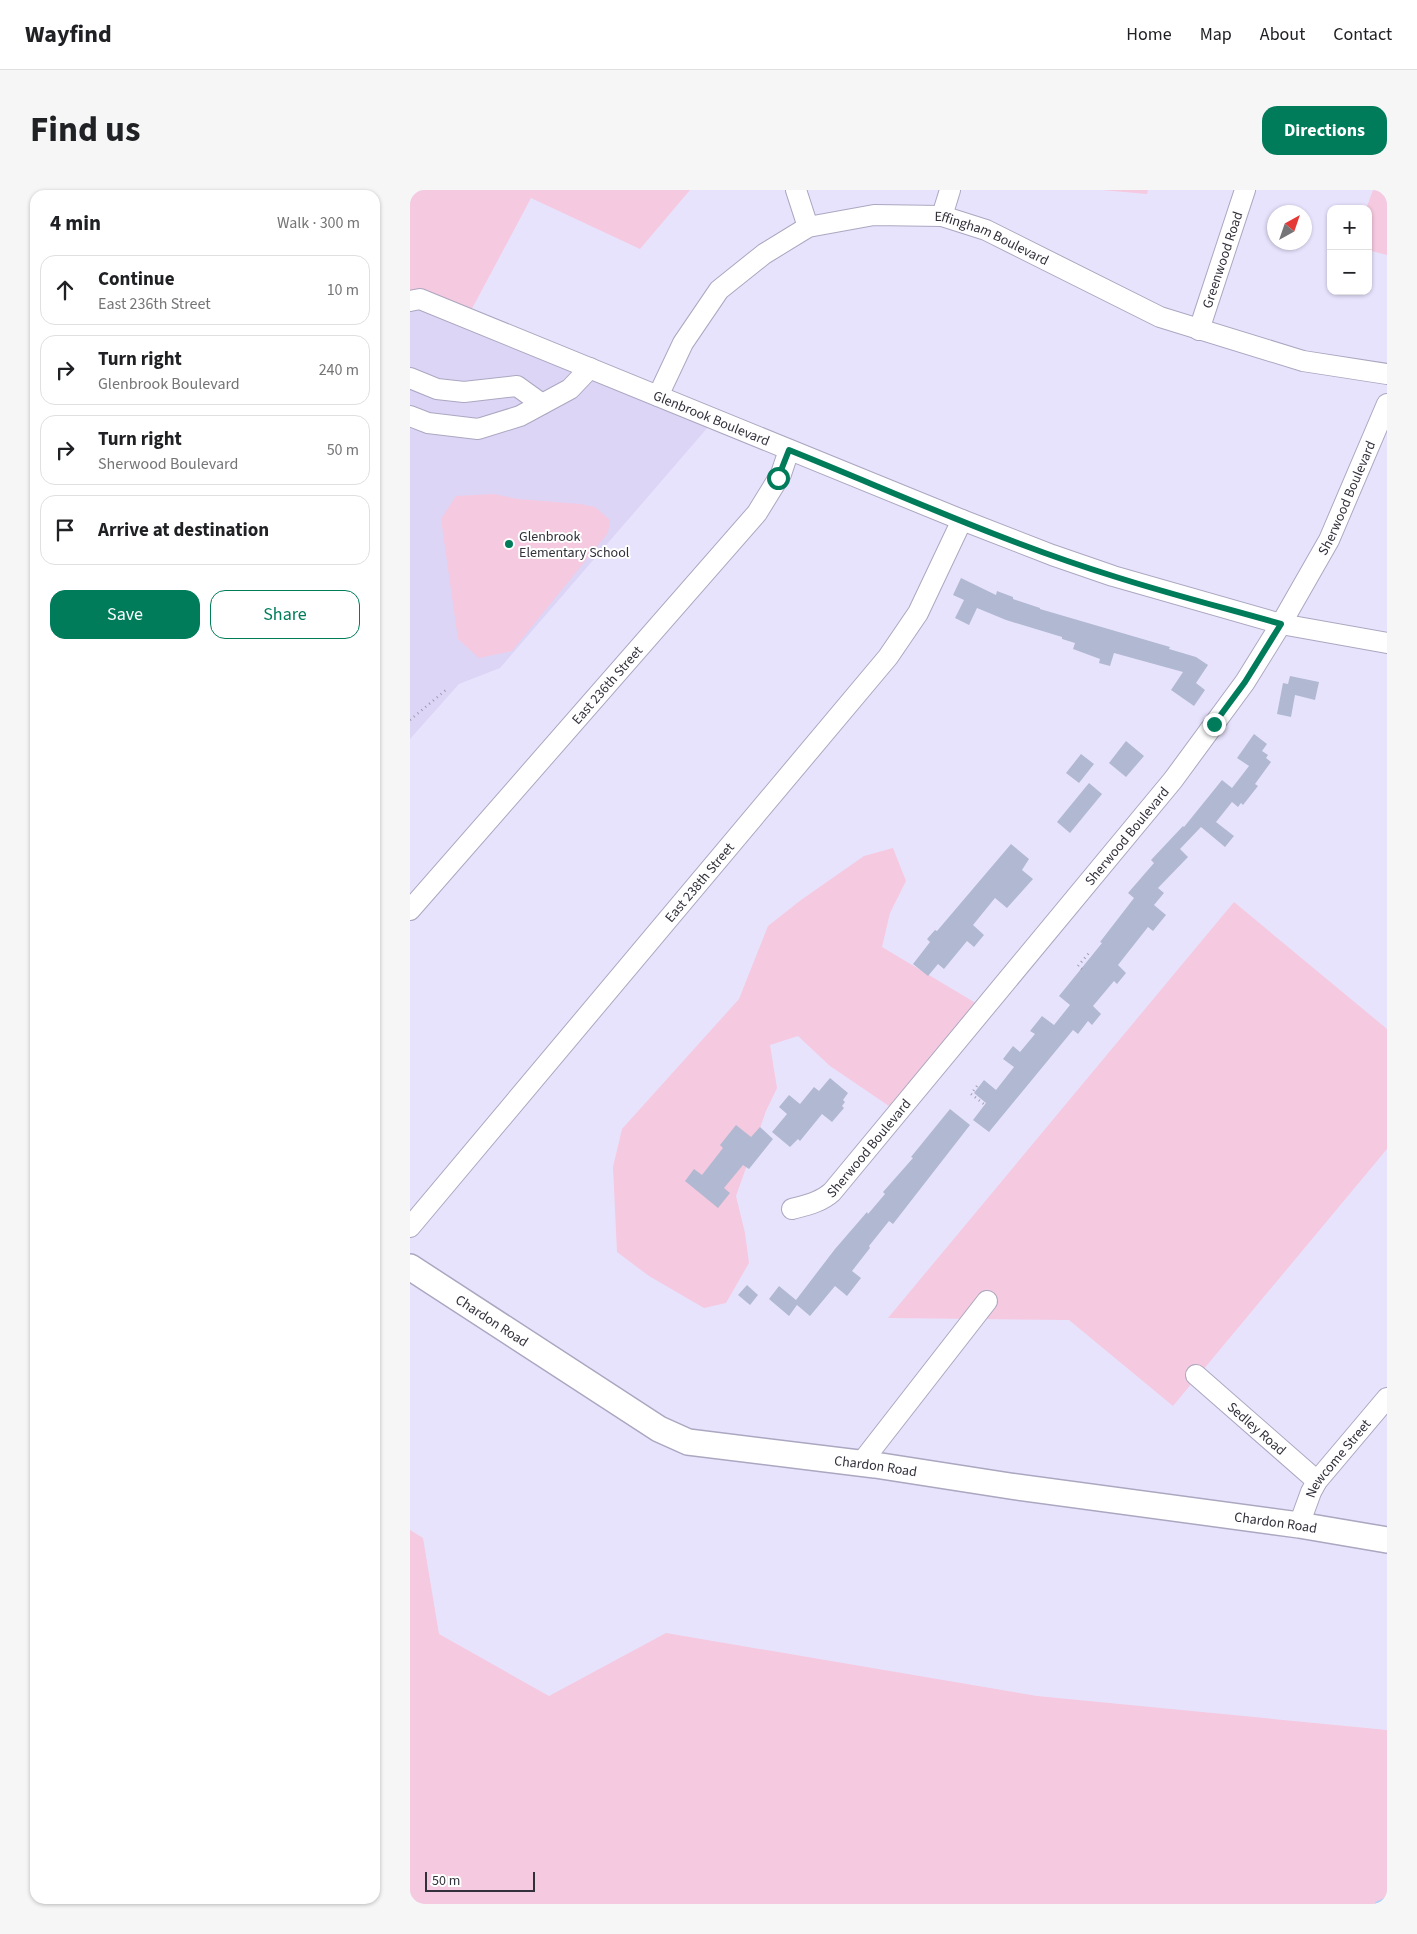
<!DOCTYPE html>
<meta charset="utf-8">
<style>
:root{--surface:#fff;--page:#f6f6f6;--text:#202124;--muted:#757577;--line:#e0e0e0;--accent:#017c5b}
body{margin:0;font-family:"Source Sans 3",sans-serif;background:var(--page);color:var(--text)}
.controls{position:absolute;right:15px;top:15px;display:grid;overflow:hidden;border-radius:10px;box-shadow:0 1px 4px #0004}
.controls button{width:45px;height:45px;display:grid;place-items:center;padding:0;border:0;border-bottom:1px solid var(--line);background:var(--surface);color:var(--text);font:25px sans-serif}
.compass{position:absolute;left:857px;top:15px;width:45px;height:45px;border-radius:50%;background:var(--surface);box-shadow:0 1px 4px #0004;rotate:40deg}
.scale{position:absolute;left:15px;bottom:12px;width:110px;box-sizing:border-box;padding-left:5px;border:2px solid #32303a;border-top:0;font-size:14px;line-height:18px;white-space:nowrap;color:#32303a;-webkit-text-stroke:4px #fff;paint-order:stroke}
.stop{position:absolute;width:15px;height:15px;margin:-11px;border:4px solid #017c5b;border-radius:50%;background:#fff}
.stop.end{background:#017c5b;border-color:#fff;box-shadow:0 1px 5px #0008}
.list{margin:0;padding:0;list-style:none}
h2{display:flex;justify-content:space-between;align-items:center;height:65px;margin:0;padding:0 20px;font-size:21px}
h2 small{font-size:16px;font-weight:400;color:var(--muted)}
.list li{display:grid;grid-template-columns:32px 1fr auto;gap:15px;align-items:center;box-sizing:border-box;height:70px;margin:0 10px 10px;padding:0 10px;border:1px solid var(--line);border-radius:15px}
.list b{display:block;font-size:19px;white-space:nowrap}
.list p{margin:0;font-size:16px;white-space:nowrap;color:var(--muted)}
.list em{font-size:16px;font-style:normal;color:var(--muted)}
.actions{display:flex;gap:10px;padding:15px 20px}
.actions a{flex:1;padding:11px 0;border:1px solid var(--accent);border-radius:15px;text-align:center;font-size:18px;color:var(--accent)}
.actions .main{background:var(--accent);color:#fff}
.icon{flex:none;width:28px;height:28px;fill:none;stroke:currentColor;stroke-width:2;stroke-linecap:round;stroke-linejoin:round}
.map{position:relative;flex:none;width:977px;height:1714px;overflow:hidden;border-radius:15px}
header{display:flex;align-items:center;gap:30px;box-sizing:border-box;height:70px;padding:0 25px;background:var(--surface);border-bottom:1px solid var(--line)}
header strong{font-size:24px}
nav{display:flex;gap:28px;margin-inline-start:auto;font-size:18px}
.intro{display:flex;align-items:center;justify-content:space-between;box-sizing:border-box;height:120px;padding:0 30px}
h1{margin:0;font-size:35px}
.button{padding:12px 22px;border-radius:15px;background:var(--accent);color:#fff;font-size:18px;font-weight:700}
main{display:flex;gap:30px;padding:0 30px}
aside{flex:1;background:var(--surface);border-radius:15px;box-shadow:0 1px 4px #0004}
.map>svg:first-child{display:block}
</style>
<header>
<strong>Wayfind</strong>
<nav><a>Home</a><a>Map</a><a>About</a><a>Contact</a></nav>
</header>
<div class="intro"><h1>Find us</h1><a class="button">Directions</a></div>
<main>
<aside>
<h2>4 min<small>Walk · 300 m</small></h2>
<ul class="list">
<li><svg class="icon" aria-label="ahead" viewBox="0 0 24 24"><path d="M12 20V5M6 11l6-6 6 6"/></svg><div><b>Continue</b><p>East 236th Street</p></div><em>10 m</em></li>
<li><svg class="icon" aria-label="right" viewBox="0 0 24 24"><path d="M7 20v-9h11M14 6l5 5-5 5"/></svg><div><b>Turn right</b><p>Glenbrook Boulevard</p></div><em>240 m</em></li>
<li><svg class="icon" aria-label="right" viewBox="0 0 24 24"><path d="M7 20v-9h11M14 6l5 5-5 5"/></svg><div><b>Turn right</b><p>Sherwood Boulevard</p></div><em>50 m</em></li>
<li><svg class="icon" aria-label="arrive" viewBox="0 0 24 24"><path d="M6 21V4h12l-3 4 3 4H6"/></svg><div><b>Arrive at destination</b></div></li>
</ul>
<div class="actions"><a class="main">Save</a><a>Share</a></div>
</aside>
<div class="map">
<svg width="977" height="1714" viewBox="0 0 977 1714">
<rect width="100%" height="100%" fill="#e8e3fd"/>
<path fill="#dcd5f6" d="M0,111L305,229L90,478L49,494L0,549Z"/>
<g fill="#f5c9df">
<path d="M0,0H280L230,59L121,8L57,128L0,111Z"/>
<path d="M692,0H738L737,4Z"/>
<path d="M963,0H977V65L958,60V19H956Z"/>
<path d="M84,304L108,309L170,314L185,317L200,330L198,343L102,461L69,468L48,449L31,329L46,306Z"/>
<path d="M483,658L496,691L480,723L472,757L569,815L479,916L420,876L388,846L360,855L367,898L356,921L326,1006L335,1043L339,1073L316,1113L294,1118L239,1086L207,1062L203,977L212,939L329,809L358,736L391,710L454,666Z"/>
<path d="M824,712L977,839V959L763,1216L659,1130L478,1128Z"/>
<path d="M0,1340L13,1348L29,1444L139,1506L256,1443L627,1506L977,1540V1714H0Z"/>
</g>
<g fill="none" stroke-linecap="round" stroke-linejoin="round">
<path stroke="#a4d5fe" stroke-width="4.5" d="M967,1714L977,1709"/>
</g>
<g fill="#b0b9d1">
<path d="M551,388L586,405L587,401L603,407V409L630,418V419L760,457L759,459L786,467L798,475L786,493L795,500L784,516L761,500L773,482L704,463L700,476L689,473L690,469L663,459L665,453L652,449V447L596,430L567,418L559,435L545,428L554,410L543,405Z"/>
<path d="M880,486L909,492L905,510L885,505L881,527L867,524L873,493L878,494Z"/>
<path d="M844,544L857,554L852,561L858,565L856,568L861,572L845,594L848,596L833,615L831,613L828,617L822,612L806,632L824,646L815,657L791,637L770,659L778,667L748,698L754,703L744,715L756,725L743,741L738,737L708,775L716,783L707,794L704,791L683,816L691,824L682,835L678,831L668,844L663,840L579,942L563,930L576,913L564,903L574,890L586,900L604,877L593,869L603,856L610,862L625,844L620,841L632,826L644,835L660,815L649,806L692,753L690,752L724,708L718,703L744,673L741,670L773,636L774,637L812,590L822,598L839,576L827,568Z"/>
<path d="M716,551L734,566L716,587L699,573Z"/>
<path d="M671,564L684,574L669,593L656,583Z"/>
<path d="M679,593L692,604L660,643L647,632Z"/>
<path d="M601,654L619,669L612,680L623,689L597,718L585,708L563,735L574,745L564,757L557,751L534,779L528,774L518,786L503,774L520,752L517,749L525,740L527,741Z"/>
<path d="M420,888L438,903L433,910L435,912L432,916L434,918L422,932L412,924L390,951L388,949L380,957L362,942L377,924L369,917L379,905L390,914L404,897L409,901Z"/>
<path d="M540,919L560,935L483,1034L479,1031L459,1056L460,1058L442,1081L451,1088L437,1106L425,1096L400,1126L387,1115L379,1126L359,1109L369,1096L386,1110L425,1059L457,1022L458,1024L475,1004L473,1002L503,968L501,967Z"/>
<path d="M326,935L341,947L350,937L363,949L339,979L333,975L314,998L320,1003L308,1018L275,991L284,979L292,985L313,958L310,955Z"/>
<path d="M337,1095L348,1105L340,1115L328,1105Z"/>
</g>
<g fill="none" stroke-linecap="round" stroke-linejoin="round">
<g stroke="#aca7c0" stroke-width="22">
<g id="minor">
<path d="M386,0L398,37"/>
<path d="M532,26L540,0"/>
<path id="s1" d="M0,111L10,109L552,330L642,365L703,386L871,434L977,453"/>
<path id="s2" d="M789,140L835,0"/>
<path d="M0,188L27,199L54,202L107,196L132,214"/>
<path id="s3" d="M248,206L273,153L309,100L354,64L398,37L464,25L532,26L576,40L750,127L893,171L977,184"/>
<path d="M0,226L18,233L68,239L110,226L160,199L180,178"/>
<path id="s4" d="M0,720L347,323L371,284L379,260"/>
<path id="s5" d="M382,1019C397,1015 411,1012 422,1002L763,590L835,492L871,434L919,350L977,214"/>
<path id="s6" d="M0,1037L478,467L508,423L552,330"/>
<path id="s7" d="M786,1185L907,1291"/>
<path d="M451,1273L577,1111"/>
<path id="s8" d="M889,1335L901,1302L907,1291L977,1208"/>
</g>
</g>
<g stroke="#aca7c0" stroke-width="28">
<g id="major">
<path id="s9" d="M0,1077L249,1239L278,1252L465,1275L600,1296L889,1335L977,1350"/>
</g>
</g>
<g stroke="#9f9caf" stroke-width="2.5" stroke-dasharray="1 4" stroke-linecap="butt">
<path d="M0,530L37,499"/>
<path d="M672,779L668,776L679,763"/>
<path d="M567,896L561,904L575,915"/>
</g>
<use href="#minor" stroke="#fff" stroke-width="20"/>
<use href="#major" stroke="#fff" stroke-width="25"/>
</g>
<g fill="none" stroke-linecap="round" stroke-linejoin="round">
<path stroke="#017c5b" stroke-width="6" d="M368,288L379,260C486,303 593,352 703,386C759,404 815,418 871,434L835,492L804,534"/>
</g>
<circle fill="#017c5b" stroke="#fff" stroke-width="2" cx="99" cy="354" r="5"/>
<g text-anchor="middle" stroke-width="4" stroke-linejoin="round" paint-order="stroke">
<g font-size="14" fill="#32303a" stroke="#fff">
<text dy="5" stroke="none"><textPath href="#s3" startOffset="421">Effingham Boulevard</textPath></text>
<text dy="5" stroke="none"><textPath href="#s2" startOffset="74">Greenwood Road</textPath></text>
<text dy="5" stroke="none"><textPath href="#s1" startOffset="325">Glenbrook Boulevard</textPath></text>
<text dy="5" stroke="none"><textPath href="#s5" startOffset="911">Sherwood Boulevard</textPath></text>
<text dy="5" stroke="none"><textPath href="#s4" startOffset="299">East 236th Street</textPath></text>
<text dy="5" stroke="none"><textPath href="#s5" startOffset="506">Sherwood Boulevard</textPath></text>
<text dy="5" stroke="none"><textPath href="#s6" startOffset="450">East 238th Street</textPath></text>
<text dy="5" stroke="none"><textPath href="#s5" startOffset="101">Sherwood Boulevard</textPath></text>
<text dy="5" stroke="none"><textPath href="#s9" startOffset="98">Chardon Road</textPath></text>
<text dy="5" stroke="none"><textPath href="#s7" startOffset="81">Sedley Road</textPath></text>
<text dy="5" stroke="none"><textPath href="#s8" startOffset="78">Newcome Street</textPath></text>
<text dy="5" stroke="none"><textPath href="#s9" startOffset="518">Chardon Road</textPath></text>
<text dy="5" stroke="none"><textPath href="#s9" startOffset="922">Chardon Road</textPath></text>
</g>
<g font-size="14" fill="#32303a" stroke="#fff" text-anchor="start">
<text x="109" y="351">Glenbrook<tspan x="109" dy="16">Elementary School</tspan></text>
</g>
</g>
</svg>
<div class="controls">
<button>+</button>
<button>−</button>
</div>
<svg class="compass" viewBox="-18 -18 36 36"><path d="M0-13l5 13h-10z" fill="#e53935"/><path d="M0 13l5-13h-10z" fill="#757577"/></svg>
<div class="scale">50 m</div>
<div class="stop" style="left:368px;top:288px"></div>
<div class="stop end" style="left:804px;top:534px"></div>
</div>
</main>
